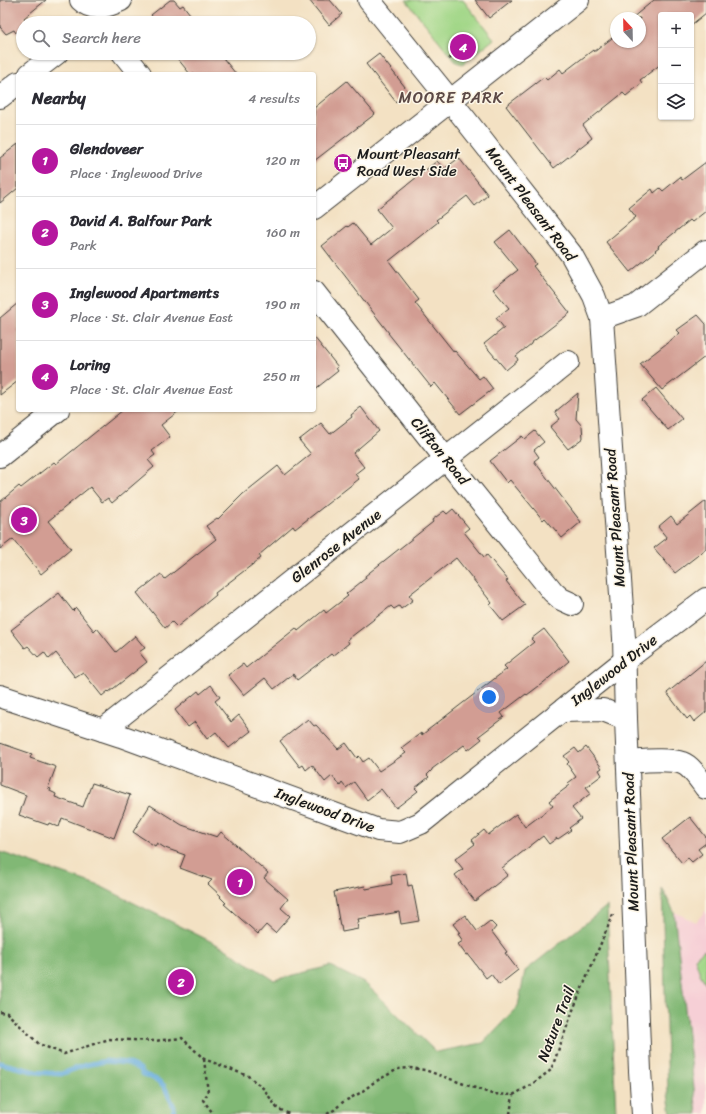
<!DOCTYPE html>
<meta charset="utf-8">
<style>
:root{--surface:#fff;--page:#f2f2f3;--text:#2b2b33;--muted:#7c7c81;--line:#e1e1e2;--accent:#b5179e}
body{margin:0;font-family:Sriracha,sans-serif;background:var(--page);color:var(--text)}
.controls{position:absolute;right:12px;top:12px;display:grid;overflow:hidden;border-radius:4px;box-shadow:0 1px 3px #0004}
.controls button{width:36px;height:36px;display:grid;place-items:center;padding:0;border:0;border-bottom:1px solid var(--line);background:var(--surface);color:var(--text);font:20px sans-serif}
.compass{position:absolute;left:610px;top:12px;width:36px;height:36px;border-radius:50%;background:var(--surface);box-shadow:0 1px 3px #0004;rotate:338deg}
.you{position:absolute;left:489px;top:697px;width:14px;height:14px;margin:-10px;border:3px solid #fff;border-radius:50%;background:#1a73e8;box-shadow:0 0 0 6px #1a73e833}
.badge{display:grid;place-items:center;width:26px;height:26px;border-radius:50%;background:var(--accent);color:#fff;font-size:13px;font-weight:700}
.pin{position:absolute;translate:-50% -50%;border:2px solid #fff;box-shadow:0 1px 4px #0006}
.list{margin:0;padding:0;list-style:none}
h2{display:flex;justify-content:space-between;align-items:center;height:52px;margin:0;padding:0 16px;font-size:17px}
h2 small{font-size:13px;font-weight:400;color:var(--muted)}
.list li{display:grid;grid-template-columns:26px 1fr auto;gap:12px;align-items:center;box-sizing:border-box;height:72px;padding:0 16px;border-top:1px solid var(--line)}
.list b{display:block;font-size:15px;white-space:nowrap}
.list p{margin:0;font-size:13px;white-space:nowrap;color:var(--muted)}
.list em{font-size:13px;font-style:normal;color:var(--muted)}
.icon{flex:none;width:22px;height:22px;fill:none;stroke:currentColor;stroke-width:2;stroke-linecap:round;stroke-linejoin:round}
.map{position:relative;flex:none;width:706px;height:1114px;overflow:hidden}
.search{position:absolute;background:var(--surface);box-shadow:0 1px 3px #0004;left:16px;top:16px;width:300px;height:44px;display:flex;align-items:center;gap:10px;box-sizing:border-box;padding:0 14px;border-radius:22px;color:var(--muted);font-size:15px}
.panel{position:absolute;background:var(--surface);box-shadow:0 1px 3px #0004;left:16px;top:72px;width:300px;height:340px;border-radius:4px}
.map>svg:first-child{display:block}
</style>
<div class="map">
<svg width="706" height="1114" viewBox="0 0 706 1114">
<rect width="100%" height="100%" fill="#fcf5e5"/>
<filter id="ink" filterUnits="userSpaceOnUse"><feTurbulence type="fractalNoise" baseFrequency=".025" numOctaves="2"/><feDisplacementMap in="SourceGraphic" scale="8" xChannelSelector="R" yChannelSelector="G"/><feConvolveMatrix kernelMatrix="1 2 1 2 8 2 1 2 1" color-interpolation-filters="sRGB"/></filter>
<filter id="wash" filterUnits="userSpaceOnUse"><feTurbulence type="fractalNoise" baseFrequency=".012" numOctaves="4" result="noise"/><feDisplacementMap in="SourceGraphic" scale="16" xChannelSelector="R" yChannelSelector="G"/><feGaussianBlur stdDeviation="0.9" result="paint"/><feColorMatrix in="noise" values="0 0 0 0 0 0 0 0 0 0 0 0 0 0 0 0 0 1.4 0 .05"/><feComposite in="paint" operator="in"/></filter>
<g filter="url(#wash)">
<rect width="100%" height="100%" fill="#f3e1c3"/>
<path fill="#f6cfd6" d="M706,910V1114H697L674,912L696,922Z"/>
<g fill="#a2d788" stroke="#5f7a52">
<path d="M406,0H463L494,39L463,64L456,62Z"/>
<path d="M704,950L706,952V984L700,974L695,958Z"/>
</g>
<g fill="#81b874" stroke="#4e6a48">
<path d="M0,852L100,886L224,948L274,980L330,966L366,984L436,1052L483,1043L518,1006L525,971L607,906L616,1114H0Z"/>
<path d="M662,888L674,912L697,1114H671L668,1094Z"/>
</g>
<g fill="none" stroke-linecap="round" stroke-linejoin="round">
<path stroke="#67aede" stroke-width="5" d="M0,1063L36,1072L61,1074L85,1065L106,1061L127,1063L140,1069L143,1074L157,1080L164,1086L174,1107L173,1114"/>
</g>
<g id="blocks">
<g fill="#d29d93">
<path d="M0,0H46L24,18L27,23H23V28L16,33L14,30L6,34L0,27Z"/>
<path d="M170,0H174L180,7L183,5L197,23H157L151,15Z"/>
<path d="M309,0H330L342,14L329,25Z"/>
<path d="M475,0H512L489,18Z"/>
<path d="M654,0H706V13L691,25V15H661V64L640,80L642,83L626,96L623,93L583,125L592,138L554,168L506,106L544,77L547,80L560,69L563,73L593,50L594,52L616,35V42H640V18H632Z"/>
<path d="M173,53H219L236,74H190Z"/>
<path d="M379,54L409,92L396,102L366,64Z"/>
<path d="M347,81L375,114L314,161V108Z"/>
<path d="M18,144V188L0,203V158Z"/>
<path d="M459,158L488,195L475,206L467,196L436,220L438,222L389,261L419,300L415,303L454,352L455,351L479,379L483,376L493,389L460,414L435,383L431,387L388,333H389L322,246L347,226L348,227L353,223L371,245L392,228L377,209L437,161L444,169Z"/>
<path d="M706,162V211L692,222L690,220L658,246L659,247L655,250L656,251L630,272L606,242L636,217L629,208L652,189L654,193L660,188L663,191L680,177L682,180Z"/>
<path d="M510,230L536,264L533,266L570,313L531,343V344L516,356L518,360L506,370L484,344L504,328L496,318L509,308L493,289L518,270L495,242Z"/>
<path d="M18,303V381L0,395V318Z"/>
<path d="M698,315L706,324V356L662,390L640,364L680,333L677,330Z"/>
<path d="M314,337L338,367L336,368L338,371L314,390Z"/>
<path d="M656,388L682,419L668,430L642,400Z"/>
<path d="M578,393L576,419L582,426L583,438L568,449L550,427L560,419L555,412Z"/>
<path d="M361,407L379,431L353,453L364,467L355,474L359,479L295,529L293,526L259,555L261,558L215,593L216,595L177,627L172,622L165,628L137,593L161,574L165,579L216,539L206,526L217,518L218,519L243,494L278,466L285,475L311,454L299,440L321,423L330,434L352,417L351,415Z"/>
<path d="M123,410H180L161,425L170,437L152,451L155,455L148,460L154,467L112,503L108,498L102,502L90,487L48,521L71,549L41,574L13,539L0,549V502L19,486L21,488L54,462L56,464Z"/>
<path d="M535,431L544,442L534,450L539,457L534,461L581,522L562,538L545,518L543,520L510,480L507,483L490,461L522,436L525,439Z"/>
<path d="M706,501V549L675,573L654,548L667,538L658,527L671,516L677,524Z"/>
<path d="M453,509L469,528L464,532L484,557L487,555L508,580L506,581L525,605L503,621L490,605L492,603L456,558L409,595L413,600L401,609L399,606L394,609L391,606L347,640L349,643L333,656L331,654L297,680L293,674L274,689L265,678L244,695L228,675L243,664L246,668L296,628L298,631L324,610L326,613L348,596L346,594L366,578L365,576L433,522L432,520L444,511L447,514Z"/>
<path d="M59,593L73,611L76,608L94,631L97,628L116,652L135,636L145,648L139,652L147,662L109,692L108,691L102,696L83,672L75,677L56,653L49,659L44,652L38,657L28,646L25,648L11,630Z"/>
<path d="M544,629L569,661L543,683L527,695L526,694L501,713L504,717L479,736L482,739L468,750L464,745L432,769V770L427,775L429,777L415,788L418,791L396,808L381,789L367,800L354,782L346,788L342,783L340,786L332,776L325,782L312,765L306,770L303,765L300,767L280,741L308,719L314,726L316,725L338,749L346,743L357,758L359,756L363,762L369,758L379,771L406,753L401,748L421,733L422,735L428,730L507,669L504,666L534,642L531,639Z"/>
<path d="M706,661V712L694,722L690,716L687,719L667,693Z"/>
<path d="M211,685L220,697L215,701L231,722L239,715L251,731L229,748L216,732L207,739L195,722L188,727L175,710L198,691L200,694Z"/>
<path d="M0,743L32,754L30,758L56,767L48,788L51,789L50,791L56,794L55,797L83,807L92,783L130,795L114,838L62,818L59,827L49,823L48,825L19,815L26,795L0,785Z"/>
<path d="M586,747L602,768L599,770L602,775L586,787L591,793L572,808L581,819L569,828L571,830L558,839L557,838L549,844L543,836L502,868L508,875L475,901L455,875L463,869L455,859L475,844L472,840L484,830L488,835L516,814L525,827L553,806L549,801L570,785L568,783L576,777L567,764L569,762L564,756L575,748L579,753Z"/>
<path d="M150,805L182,825L217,837L221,832L268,873L264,878L288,899L281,908L290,916L275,933L266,925L258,934L224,904L226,903L220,897L221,896L208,884L212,880L180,868L185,855L165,848L157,843L155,846L133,832Z"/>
<path d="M690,817L706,837V843L698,849L702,854L692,862L688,858L682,863L662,839Z"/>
<path d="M406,873L408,886L412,885L419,921L401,924L399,912L358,919L359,922H357L358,929L342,932L341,926H340L334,892L365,886L366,889L392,884L391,876Z"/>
<path d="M465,915L477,931L490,921L496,927L492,932L507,952L505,953L518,970L499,985L491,974L486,978L468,954L466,955L458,944L463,941L458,934L460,933L453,924Z"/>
</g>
</g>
</g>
<g filter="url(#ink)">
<use href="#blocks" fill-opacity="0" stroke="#3c3a35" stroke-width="1"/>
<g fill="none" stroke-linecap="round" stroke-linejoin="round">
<g stroke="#3c3a35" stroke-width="24">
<g id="minor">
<path d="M81,0C93,12 108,6 121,0"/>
<path d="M123,53L140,74"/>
<path d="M30,74L57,53"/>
<path d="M0,97L18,83"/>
<path d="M450,101L578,0"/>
<path d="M314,292L446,459L553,592L561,599L572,604"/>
<path d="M602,318L636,306L706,251"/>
<path d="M0,696L121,736L378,830L400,832L421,823L624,661L706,599"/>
<path d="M103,730L568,362"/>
<path d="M628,762C642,761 669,758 682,763C691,766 700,780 706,788"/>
</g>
</g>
<g stroke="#3c3a35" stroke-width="24">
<g id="major">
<path d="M369,0L465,119L571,254L594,296L602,318L624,638L626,719L640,1071L643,1114"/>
<path d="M314,208L450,101"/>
<path d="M0,456L58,410"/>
<path d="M563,711L603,710L626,719"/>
</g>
</g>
<g stroke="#3c3a35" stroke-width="2.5" stroke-dasharray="3 3" stroke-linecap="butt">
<path d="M449,59L462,49L471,59"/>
<path d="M0,1012L7,1013L39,1044L64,1054L109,1039L154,1041L182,1038L204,1059L248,1076L264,1089L277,1108L289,1114"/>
<path d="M204,1059L208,1093L203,1100L212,1112V1114"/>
<path d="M327,1114L334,1110L343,1102L360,1093L373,1083L398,1069L410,1068L425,1070L492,1094L513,1095L531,1085L551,1070L573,1010L614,912"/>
<path d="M510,1114L513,1095"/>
</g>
<use href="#minor" stroke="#fff" stroke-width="22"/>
<use href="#major" stroke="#fff" stroke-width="22"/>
</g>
</g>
<defs>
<g id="bus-disc" transform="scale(1)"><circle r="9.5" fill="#b5179e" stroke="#fcf5e5"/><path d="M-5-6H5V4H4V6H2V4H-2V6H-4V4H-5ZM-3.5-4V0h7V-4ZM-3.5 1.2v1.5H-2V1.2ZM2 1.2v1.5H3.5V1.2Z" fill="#fff"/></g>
</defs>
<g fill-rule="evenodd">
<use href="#bus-disc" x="343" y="163"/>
</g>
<g text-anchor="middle" stroke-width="3" stroke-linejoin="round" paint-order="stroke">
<g font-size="15" fill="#1c1c1c" stroke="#fcf5e5" text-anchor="start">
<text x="357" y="159">Mount Pleasant<tspan x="357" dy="17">Road West Side</tspan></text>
</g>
<g font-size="15" fill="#1c1c1c" stroke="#fcf5e5">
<text transform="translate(531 204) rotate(53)" y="5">Mount Pleasant Road</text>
<text transform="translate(440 451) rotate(51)" y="5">Clifton Road</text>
<text transform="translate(615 518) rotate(-94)" y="5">Mount Pleasant Road</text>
<text transform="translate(336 546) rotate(-38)" y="5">Glenrose Avenue</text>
<text transform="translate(614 670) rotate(-38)" y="5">Inglewood Drive</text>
<text transform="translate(325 810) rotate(20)" y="5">Inglewood Drive</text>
<text transform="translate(631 842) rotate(-92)" y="5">Mount Pleasant Road</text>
<text transform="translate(556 1024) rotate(-69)" y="5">Nature Trail</text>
</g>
<g font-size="16" letter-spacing="1" fill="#5c4946" stroke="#fcf5e5">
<text x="451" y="103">MOORE PARK</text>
</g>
</g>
</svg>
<div class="controls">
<button>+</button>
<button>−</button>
<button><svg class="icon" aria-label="layers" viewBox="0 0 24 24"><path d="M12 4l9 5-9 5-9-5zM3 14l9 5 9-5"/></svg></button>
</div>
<svg class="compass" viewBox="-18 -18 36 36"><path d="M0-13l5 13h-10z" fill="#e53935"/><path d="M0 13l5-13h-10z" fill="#7c7c81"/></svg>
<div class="you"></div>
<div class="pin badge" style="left:240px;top:882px">1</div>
<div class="pin badge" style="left:181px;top:982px">2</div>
<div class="pin badge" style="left:24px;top:520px">3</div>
<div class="pin badge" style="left:463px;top:47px">4</div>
<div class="search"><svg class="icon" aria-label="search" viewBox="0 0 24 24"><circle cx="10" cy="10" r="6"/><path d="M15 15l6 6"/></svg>Search here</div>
<section class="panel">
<h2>Nearby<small>4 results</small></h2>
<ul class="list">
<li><span class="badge">1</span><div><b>Glendoveer</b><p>Place · Inglewood Drive</p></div><em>120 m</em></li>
<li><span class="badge">2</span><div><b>David A. Balfour Park</b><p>Park</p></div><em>160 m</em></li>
<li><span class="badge">3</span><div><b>Inglewood Apartments</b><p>Place · St. Clair Avenue East</p></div><em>190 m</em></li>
<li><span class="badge">4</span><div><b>Loring</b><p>Place · St. Clair Avenue East</p></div><em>250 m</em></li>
</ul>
</section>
</div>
